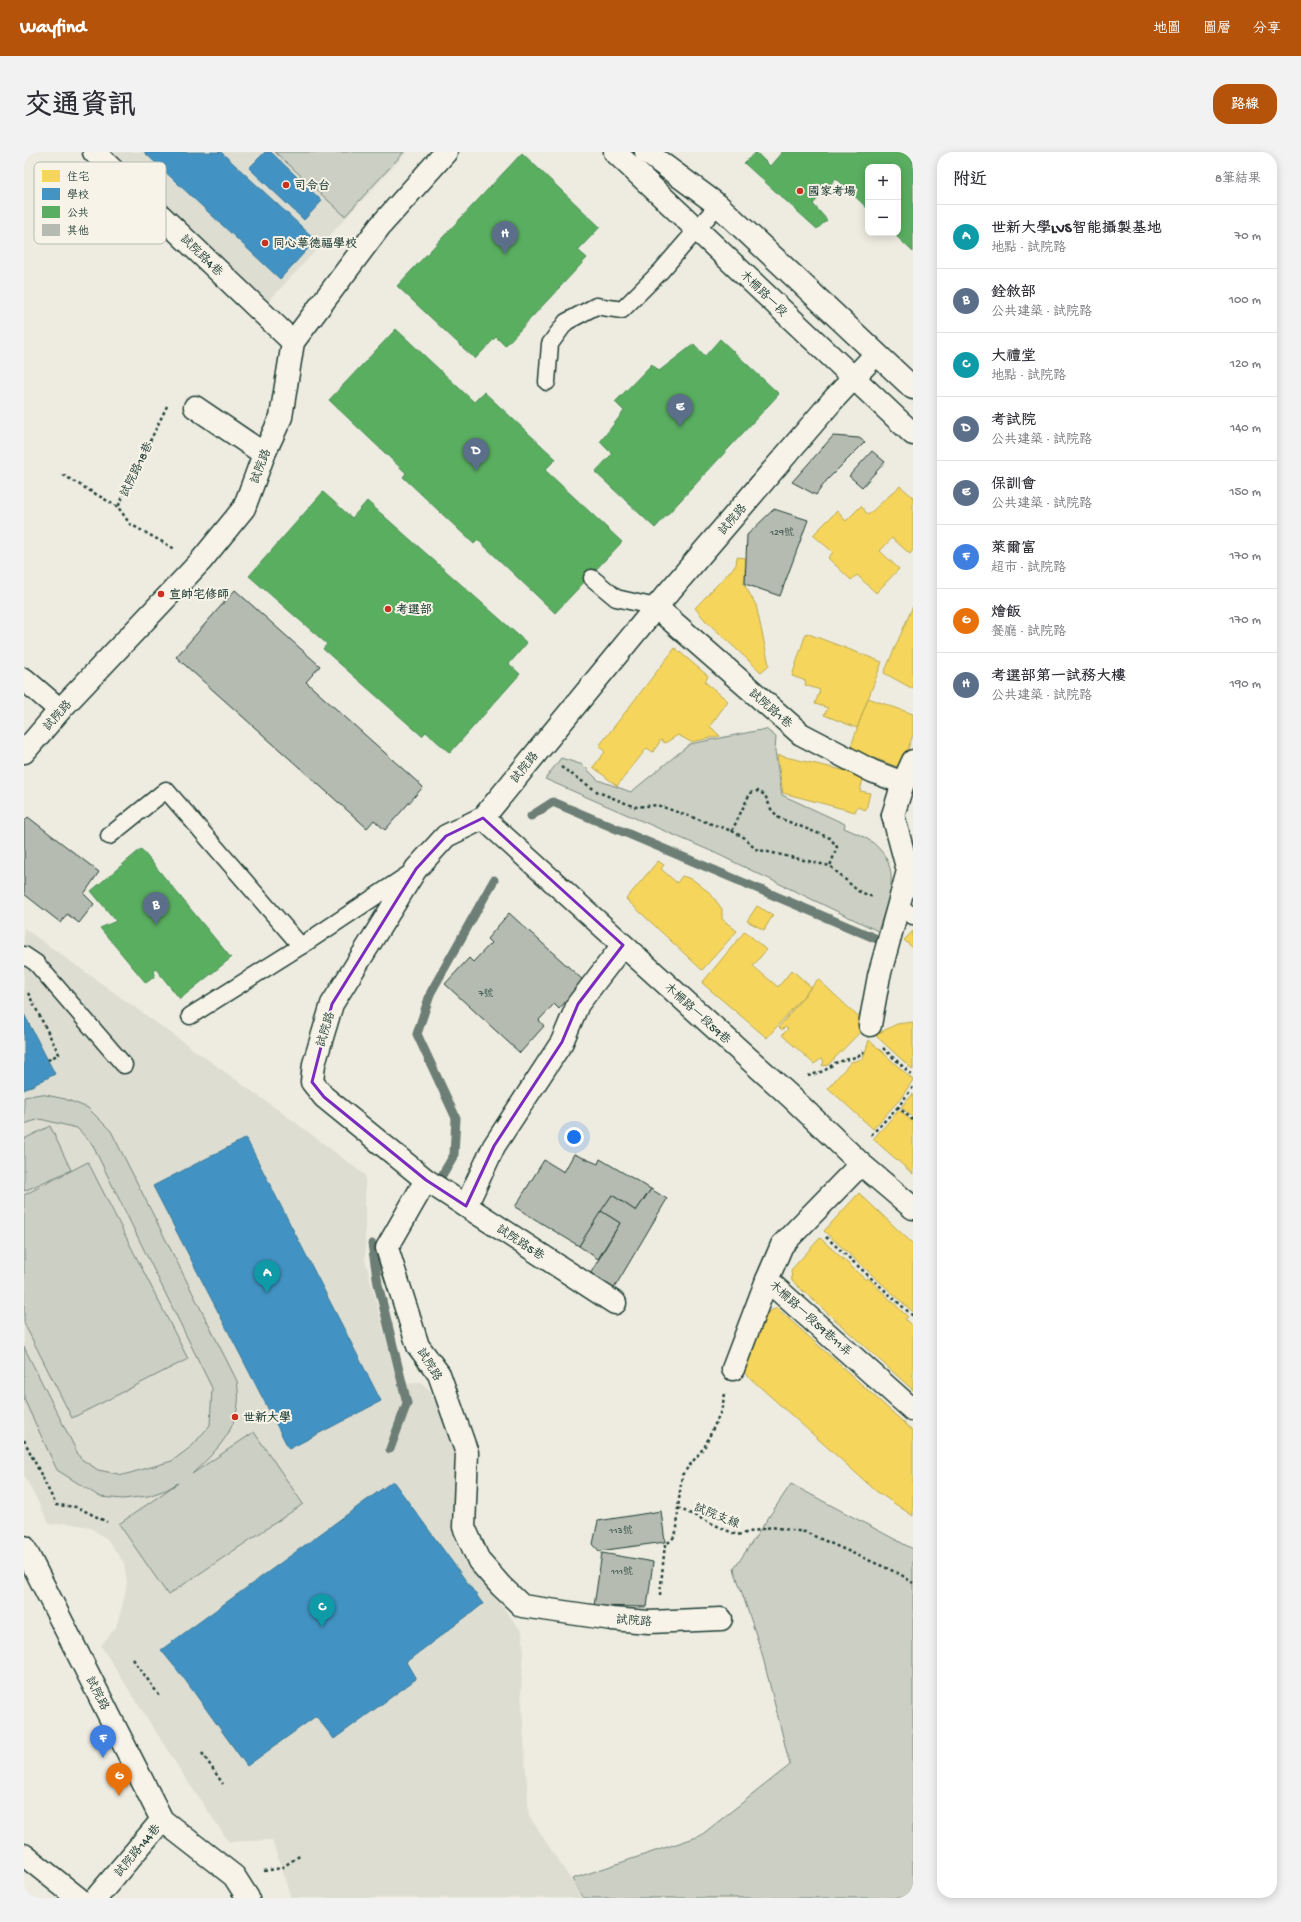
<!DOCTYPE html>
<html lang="zh-TW">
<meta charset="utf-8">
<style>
:root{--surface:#fff;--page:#f2f2f3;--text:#2b2b33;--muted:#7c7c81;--line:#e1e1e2;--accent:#b45309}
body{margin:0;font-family:"Gochi Hand","LXGW WenKai TC",sans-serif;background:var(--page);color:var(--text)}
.controls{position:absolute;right:12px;top:12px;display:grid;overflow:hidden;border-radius:8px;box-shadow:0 2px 10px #0003}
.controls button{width:36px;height:36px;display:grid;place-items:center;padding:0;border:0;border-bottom:1px solid var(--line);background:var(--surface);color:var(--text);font:20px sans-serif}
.you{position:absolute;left:550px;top:985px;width:14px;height:14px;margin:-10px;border:3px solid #fff;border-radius:50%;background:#1a73e8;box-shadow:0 0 0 6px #1a73e833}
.badge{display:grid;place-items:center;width:26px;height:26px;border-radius:50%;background:var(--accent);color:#fff;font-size:13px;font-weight:700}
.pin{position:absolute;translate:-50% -33px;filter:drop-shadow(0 1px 2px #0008)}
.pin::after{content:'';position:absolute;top:21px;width:14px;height:12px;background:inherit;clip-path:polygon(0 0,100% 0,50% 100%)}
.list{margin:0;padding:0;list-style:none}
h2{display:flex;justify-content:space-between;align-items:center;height:52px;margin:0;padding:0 16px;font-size:17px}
h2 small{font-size:13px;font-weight:400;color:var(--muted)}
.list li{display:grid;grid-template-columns:26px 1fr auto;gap:12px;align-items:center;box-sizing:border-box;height:64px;padding:0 16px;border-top:1px solid var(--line)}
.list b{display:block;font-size:15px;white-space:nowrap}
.list p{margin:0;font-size:13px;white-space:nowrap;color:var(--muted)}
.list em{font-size:13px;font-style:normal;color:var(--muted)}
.map{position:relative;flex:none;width:889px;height:1746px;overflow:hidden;border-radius:16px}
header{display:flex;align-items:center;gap:24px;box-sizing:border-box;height:56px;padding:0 20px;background:var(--accent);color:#fff}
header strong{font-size:19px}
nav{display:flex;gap:22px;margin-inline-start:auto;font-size:14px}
.intro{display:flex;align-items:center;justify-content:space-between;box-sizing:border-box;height:96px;padding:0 24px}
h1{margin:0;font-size:28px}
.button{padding:10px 18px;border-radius:16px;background:var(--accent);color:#fff;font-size:14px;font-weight:700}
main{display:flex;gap:24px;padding:0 24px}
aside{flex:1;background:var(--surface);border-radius:16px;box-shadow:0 2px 10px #0003}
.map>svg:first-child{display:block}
</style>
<header>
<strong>Wayfind</strong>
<nav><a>地圖</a><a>圖層</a><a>分享</a></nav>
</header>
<div class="intro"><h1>交通資訊</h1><a class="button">路線</a></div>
<main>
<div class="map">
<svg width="889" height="1746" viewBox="0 0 889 1746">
<rect width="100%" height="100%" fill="#eeece1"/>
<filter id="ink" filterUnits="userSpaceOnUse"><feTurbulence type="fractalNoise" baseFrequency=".025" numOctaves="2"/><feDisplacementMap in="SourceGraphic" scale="8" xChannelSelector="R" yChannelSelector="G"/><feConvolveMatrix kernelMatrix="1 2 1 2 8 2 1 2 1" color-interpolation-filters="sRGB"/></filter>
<g filter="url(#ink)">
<g fill="#ddddd2">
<path d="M89,0H383L244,150Z"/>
<path d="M0,776L271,970L341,1023V1107L374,1233L398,1230L416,1250L427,1280L431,1312L432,1394L498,1480L500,1500L497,1539L505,1664L559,1746H267L248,1688L205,1690L160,1624L77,1494L92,1475L98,1455L103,1432L100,1411L83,1387L65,1375L43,1371L26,1373L0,1323Z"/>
</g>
<g fill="#cccfc4" stroke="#76867c">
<path d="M251,0H380L321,64Z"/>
<path d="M742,577L752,585L751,599L758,643L821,672L820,676C829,680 840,684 848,690C880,716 865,746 854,779L689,700L521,627L537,606L559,613L574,628L607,640L666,592Z"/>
<path d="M17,942L41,947L64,956L87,979L213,1229C214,1236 215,1244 214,1251C211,1282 189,1302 168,1322L230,1280L279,1352L144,1443L95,1372L154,1331L142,1338L124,1344L99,1347L76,1345L33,1318L0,1247V1195L56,1306L74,1318L99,1323L148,1309L168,1294L186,1273L188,1236L68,992L53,976L16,967L0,972V945Z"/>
<path d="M26,974L47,1018L0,1039V987Z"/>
<path d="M64,1010L164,1207L48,1266L0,1171V1043Z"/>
<path d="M767,1332L889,1397V1746H559L548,1727L676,1684L766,1613L737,1498L710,1417Z"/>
</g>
<g fill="#f6d55c" stroke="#b6a750">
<path d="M876,334L889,345V398L886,402L868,386L856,399L875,417L852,441L833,423L827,428L804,406L809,400L789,383L813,359L822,369L837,354L844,363Z"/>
<path d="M713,405L722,406L720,432L732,453L745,513L737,520L681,468L671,456L712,413Z"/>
<path d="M889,454V537L860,521Z"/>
<path d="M782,481L858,510L833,576L800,563L804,556L791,552L796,538L781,533L782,529L768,524Z"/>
<path d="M651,496L684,524L681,530L704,549L686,574L696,584L667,590L654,583L641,591L637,588L629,600L623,596L593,634L569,615L581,600L575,594Z"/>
<path d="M844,546L889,562V583L877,616L826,597Z"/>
<path d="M753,603L840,623L836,639L846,641L842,658L833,655L831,660L759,641Z"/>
<path d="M634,709L640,713L637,717L653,731L658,724L668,727L686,741L698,757V767L713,779L678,818L602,747Z"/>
<path d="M733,754L749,763L740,778L723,769Z"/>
<path d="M721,779L742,798L729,814L754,835L768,818L787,835L743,886L678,831Z"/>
<path d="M889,779V796L880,788Z"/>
<path d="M794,827L843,873L804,913L798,914L800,909L797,907L790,912L758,883L764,877L761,875L758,878L755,875Z"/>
<path d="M889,870V918L851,883L873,872Z"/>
<path d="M845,888L889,928L877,946L849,977L804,936L827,910L839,907Z"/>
<path d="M889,942V965L877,955Z"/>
<path d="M875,958L889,970V1022L849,987Z"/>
<path d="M835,1041L889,1092V1160L800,1079Z"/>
<path d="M796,1086L842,1128L844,1126L884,1165L881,1167L889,1175V1238L768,1129L767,1118Z"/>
<path d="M753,1156L889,1279V1364L852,1339L716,1217L742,1161Z"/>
</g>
<g fill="#4393c3" stroke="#387998">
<path d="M120,0H197L292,88L256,127Z"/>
<path d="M241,0H247L298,49L280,68L225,16Z"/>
<path d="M0,862L31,922L0,938Z"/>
<path d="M222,986L357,1249L265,1297L129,1034Z"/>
<path d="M369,1329L459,1452L382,1510L392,1527L310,1587L292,1564L223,1614L159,1525L137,1498Z"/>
</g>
<g fill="#5aae61" stroke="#488c54">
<path d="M732,0L746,14L758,0H889V100L869,81H874V15H844V57L812,26L789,52L803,68L793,77L720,11Z"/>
<path d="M498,1L576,75L554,98L563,106L481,194L472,185L451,207L373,134Z"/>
<path d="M372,177L450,250L460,240L532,307L521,318L598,390L531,461L454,388L450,392L379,325L382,321L305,248Z"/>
<path d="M696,187L755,242L631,376L571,320L588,302L576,290L600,259L591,250L628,212L635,219L670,192L681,204Z"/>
<path d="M299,340L328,366L343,349L503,491L485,512L496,522L426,601L402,580L398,584L299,497L303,492L225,424Z"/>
<path d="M117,697L207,806L156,847L131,816L130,825L122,831L76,776L92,769L67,739Z"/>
</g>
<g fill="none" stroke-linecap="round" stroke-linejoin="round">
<g stroke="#6c7e74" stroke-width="9">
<path d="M507,664L529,650L853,787"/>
<path d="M417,1025L430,1003L432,966L393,882L407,840L470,728"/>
<path d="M348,1092L354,1132L383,1251L366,1297"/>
</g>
</g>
<g fill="#b5bbb0" stroke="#1f3d34">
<path d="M809,284L835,286L841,290L803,328L792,343L768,330Z"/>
<path d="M848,299L861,310L838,335L825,324Z"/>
<path d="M750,357L784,368L756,444L721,432L723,383Z"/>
<path d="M211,438L296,514L282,530L399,635L361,678L350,668L343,676L152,505Z"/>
<path d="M4,665L75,720L60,742L70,752L55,771L43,762L37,771L0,742V670Z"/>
<path d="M485,761L560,829L535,857L530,852L515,868L520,874L496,901L421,832L445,806L449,810L467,791L463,787Z"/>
<path d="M550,1002L574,1012L576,1007L627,1037L612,1059L588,1043L555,1094L491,1055L520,1008L540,1020Z"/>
<path d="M627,1037L643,1047L589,1138L565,1124L596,1071L577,1059L588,1043L612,1059Z"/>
<path d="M577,1059L596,1071L574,1107L555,1094Z"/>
<path d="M637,1359L641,1390L575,1399L569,1392L574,1369Z"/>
<path d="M578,1401L629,1410L623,1455L570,1454Z"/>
</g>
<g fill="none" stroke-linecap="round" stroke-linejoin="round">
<g stroke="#1f3d34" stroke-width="19">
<g id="service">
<path d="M523,230L526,192L542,170L572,154L598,158L637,119L694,53"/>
<path d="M568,426L592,446L632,455"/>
<path d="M85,684L142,638L277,794"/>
<path d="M874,753L889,764"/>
<path d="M0,803L12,811L100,913"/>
<path d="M166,864L277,794L388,720"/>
</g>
</g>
<g stroke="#1f3d34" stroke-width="25">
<g id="minor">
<path d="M70,0L269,190"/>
<path d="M171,255L240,302"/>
<path d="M632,455L777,582L848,619L879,631"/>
<path d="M0,527L36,558"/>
<path d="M0,600L36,558L176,410L220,356L240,302L257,265L269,190L356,74L422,0"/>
<path d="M869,663L879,631L889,609"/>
<path d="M459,666L767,945L837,1012L889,1056"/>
<path d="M846,873L855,824L884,719L869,663"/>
<path d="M837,1012L758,1093L743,1128L889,1258"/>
<path d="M402,1028L363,1096L394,1194L415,1222L443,1301L440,1375L455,1409L477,1434L498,1454L588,1467L625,1470L697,1467"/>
<path d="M442,1054L470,994L538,890L554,852L599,793"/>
<path d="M591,1151L402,1028L300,945L288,930L290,912L308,852L392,717L422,684L459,666L632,455L809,248L852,202"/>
<path d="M709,1217L743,1128"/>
<path d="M0,1395L138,1668L210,1724L224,1746"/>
<path d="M0,1703L54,1746"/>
<path d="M72,1746L138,1668"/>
</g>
</g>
<g stroke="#1f3d34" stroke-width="25">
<g id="secondary">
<path d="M591,0L889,282"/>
<path d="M622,0L694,53L889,236"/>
</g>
</g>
<g stroke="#1f3d34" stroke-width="2.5" stroke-dasharray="3 3" stroke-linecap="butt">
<path d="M143,254L94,355L106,372L151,397"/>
<path d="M39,323L94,355"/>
<path d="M537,615L574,640L611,655L633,653L708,679L721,686L731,697L806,714L834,739L849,745"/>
<path d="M708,679L726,641L734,639L741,643L747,657L755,666L806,686L813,695L806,714"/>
<path d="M4,841L35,902L24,908"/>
<path d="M859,896L889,924"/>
<path d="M784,924L800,919L811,911L838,903L840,898"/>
<path d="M889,935L874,955L889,968"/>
<path d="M847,983L874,955"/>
<path d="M802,1085L889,1164"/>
<path d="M701,1242L697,1259L681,1294L658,1323L654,1356L713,1383L747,1375L781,1380L876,1422L889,1431"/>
<path d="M0,1288L32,1353L53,1355L83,1370"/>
<path d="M636,1443L641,1392C656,1386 653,1370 654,1356"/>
<path d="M109,1507L137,1546"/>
<path d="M178,1601L199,1632"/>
<path d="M240,1719L257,1716L277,1703"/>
</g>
<use href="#service" stroke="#f7f3e8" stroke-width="16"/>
<use href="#minor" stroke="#f7f3e8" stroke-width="22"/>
<use href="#secondary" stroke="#f7f3e8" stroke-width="22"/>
</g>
</g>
<path fill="none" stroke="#7b2cbf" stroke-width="3" stroke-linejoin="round" d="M459,666L599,793L554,852L538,890L470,994L442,1054L402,1028L300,945L288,930L308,852L392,717L422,684Z"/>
<g fill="#c8321e" stroke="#f7f3e8" stroke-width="1.5">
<circle cx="262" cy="33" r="4"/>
<circle cx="776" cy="39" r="4"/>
<circle cx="241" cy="91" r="4"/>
<circle cx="137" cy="442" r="4"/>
<circle cx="364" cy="457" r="4"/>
<circle cx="211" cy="1265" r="4"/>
</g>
<g text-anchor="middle" stroke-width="4" stroke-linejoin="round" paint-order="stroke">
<g font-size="10" fill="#445c53">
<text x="758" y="383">129號</text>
<text x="462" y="844">7號</text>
<text x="597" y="1381">113號</text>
<text x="598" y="1422">111號</text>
</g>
<g font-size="12" font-weight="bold" fill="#1f3d34" stroke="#f7f3e8" text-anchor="start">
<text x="270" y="37">司令台</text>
<text x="784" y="43">國家考場</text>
<text x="249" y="95">同心華德福學校</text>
<text x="145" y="446">宣帥宅修師</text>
<text x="372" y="461">考選部</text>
<text x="219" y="1269">世新大學</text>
</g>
<g font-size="12" fill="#1f3d34" stroke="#f7f3e8">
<text transform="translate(178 103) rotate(44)" y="4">試院路4巷</text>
<text transform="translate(740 141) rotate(44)" y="4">木柵路一段</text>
<text transform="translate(236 314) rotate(-69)" y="4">試院路</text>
<text transform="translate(112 317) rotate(-64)" y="4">試院路18巷</text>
<text transform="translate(708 367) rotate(-49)" y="4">試院路</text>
<text transform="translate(747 556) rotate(41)" y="4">試院路1巷</text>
<text transform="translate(33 563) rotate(-48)" y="4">試院路</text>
<text transform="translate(500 615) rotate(-51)" y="4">試院路</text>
<text transform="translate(674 861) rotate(42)" y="4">木柵路一段59巷</text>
<text transform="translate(301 877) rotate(-73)" y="4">試院路</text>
<text transform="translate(497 1090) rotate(33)" y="4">試院路5巷</text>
<text transform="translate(787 1166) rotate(42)" y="4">木柵路一段59巷11弄</text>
<text transform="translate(406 1212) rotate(59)" y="4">試院路</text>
<text transform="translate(693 1363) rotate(22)" y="4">試院支線</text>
<text transform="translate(610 1468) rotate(4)" y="4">試院路</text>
<text transform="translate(74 1541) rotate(63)" y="4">試院路</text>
<text transform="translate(113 1698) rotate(-50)" y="4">試院路144巷</text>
</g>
</g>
<rect x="10" y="10" width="132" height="82" rx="6" fill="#f7f3e8" stroke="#b6bcb2" stroke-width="1"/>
<rect x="18" y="18" width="18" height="12" fill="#f6d55c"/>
<rect x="18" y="36" width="18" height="12" fill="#4393c3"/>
<rect x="18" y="54" width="18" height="12" fill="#5aae61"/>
<rect x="18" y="72" width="18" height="12" fill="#b5bbb0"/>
<g font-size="11" fill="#1f3d34">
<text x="43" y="28">住宅</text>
<text x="43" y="46">學校</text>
<text x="43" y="64">公共</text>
<text x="43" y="82">其他</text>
</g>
</svg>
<div class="controls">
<button>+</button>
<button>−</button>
</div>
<div class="you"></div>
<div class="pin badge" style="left:243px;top:1141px;background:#0f9aa8">A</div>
<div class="pin badge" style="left:132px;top:773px;background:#5c6f8a">B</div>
<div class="pin badge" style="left:298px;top:1475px;background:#0f9aa8">C</div>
<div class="pin badge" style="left:452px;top:319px;background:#5c6f8a">D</div>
<div class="pin badge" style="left:656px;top:275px;background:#5c6f8a">E</div>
<div class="pin badge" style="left:79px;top:1606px;background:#3f7fe0">F</div>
<div class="pin badge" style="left:95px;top:1644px;background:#e8710a">G</div>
<div class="pin badge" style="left:481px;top:102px;background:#5c6f8a">H</div>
</div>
<aside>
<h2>附近<small>8筆結果</small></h2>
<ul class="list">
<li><span class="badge" style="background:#0f9aa8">A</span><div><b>世新大學LVS智能攝製基地</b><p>地點 · 試院路</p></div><em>70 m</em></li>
<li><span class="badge" style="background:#5c6f8a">B</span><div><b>銓敘部</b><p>公共建築 · 試院路</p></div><em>100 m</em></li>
<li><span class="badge" style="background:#0f9aa8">C</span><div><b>大禮堂</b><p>地點 · 試院路</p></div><em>120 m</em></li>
<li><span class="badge" style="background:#5c6f8a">D</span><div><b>考試院</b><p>公共建築 · 試院路</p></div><em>140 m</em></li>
<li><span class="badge" style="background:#5c6f8a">E</span><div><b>保訓會</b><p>公共建築 · 試院路</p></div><em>150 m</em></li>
<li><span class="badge" style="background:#3f7fe0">F</span><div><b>萊爾富</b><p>超市 · 試院路</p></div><em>170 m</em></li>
<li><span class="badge" style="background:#e8710a">G</span><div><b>燴飯</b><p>餐廳 · 試院路</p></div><em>170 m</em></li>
<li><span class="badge" style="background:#5c6f8a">H</span><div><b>考選部第一試務大樓</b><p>公共建築 · 試院路</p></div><em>190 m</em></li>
</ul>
</aside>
</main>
